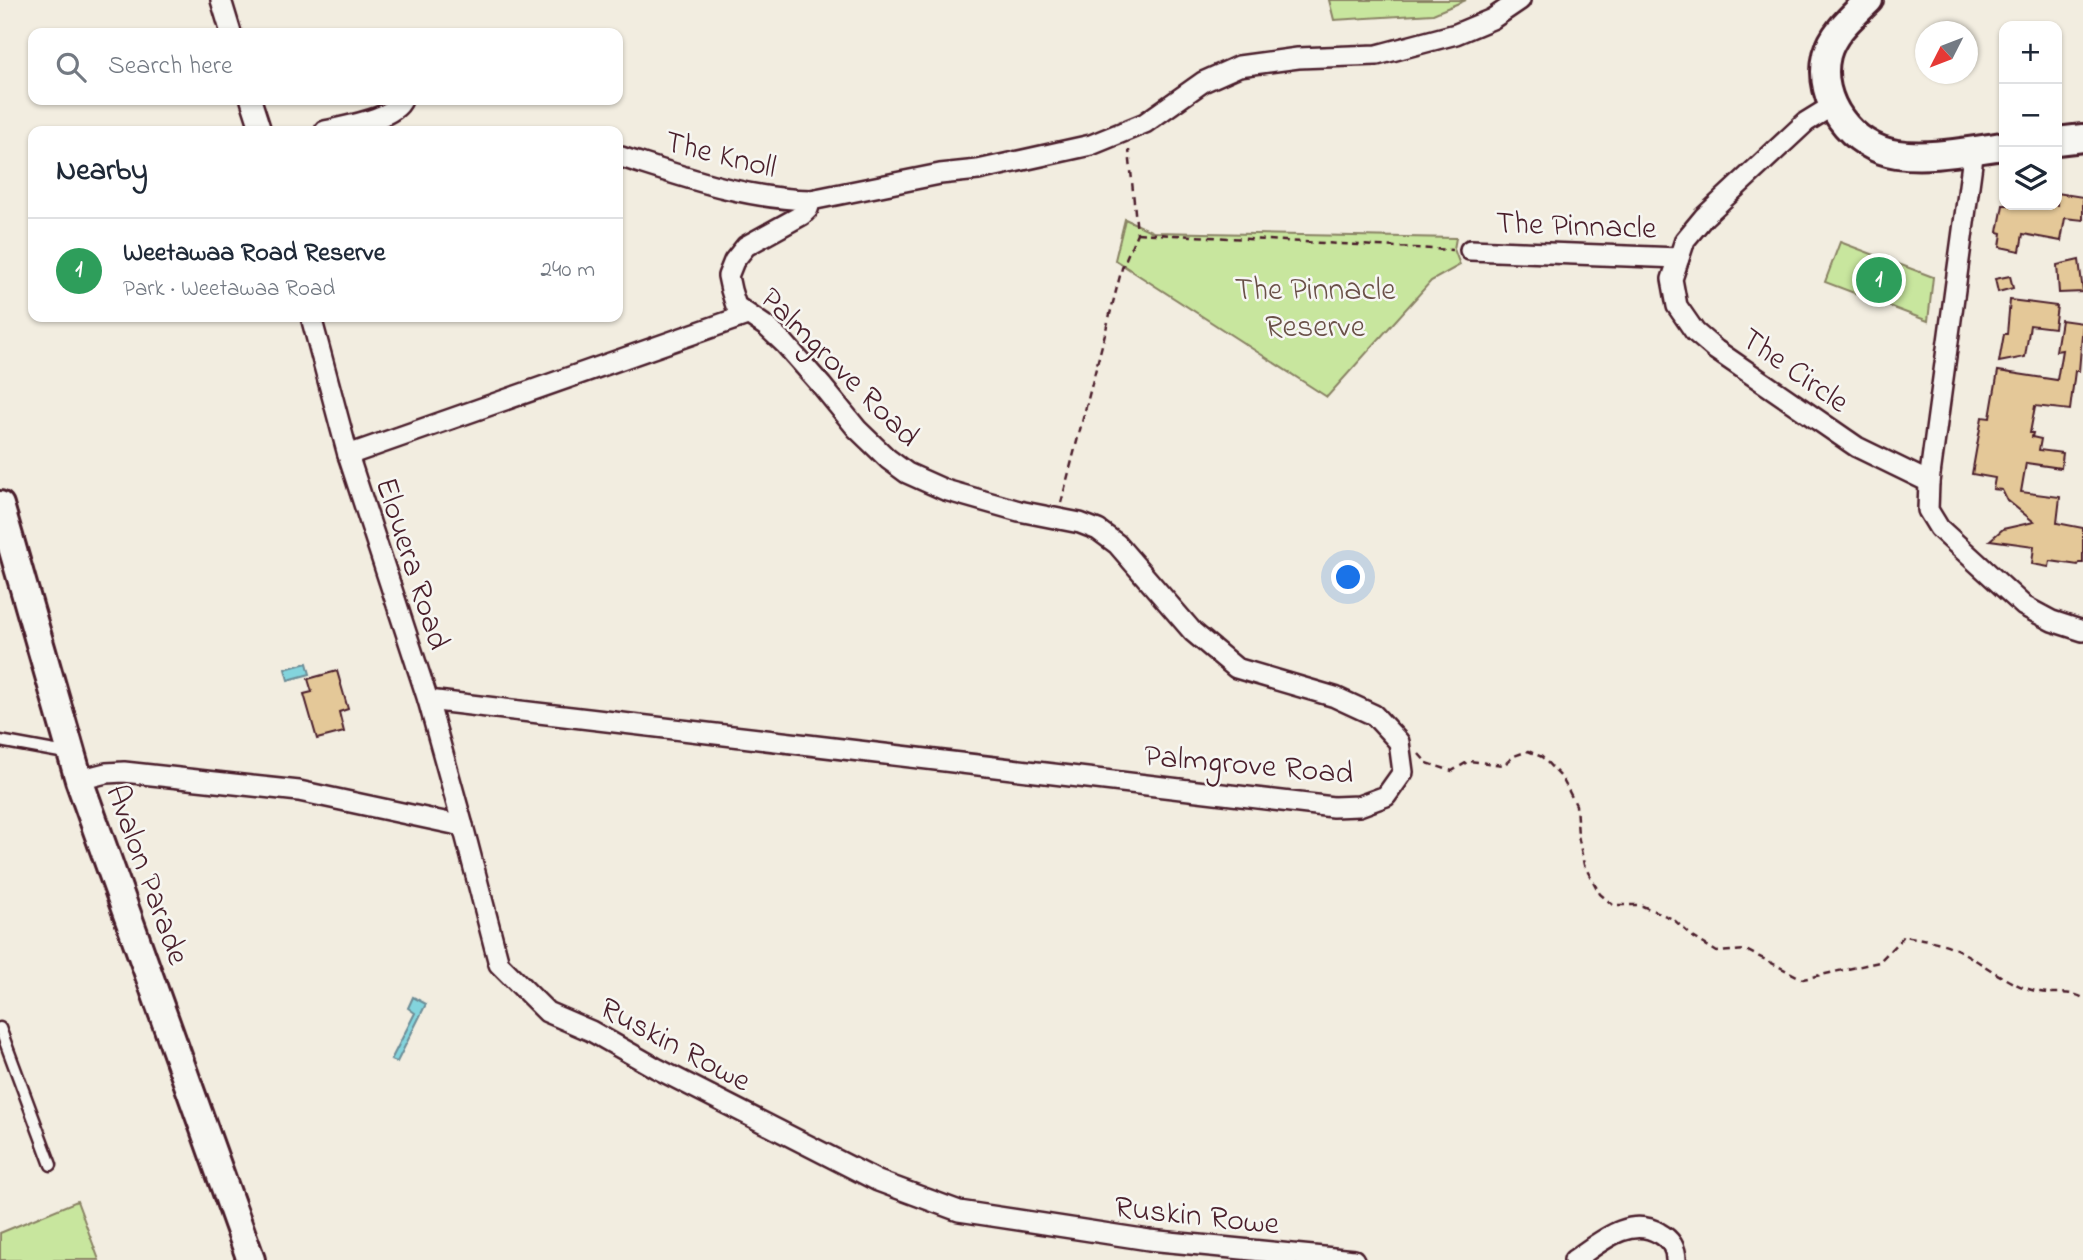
<!DOCTYPE html>
<meta charset="utf-8">
<style>
:root{--surface:#fff;--page:#f2f2f3;--text:#1f2937;--muted:#747a83;--line:#e0e1e3;--accent:#db2777}
body{margin:0;font-family:"Indie Flower",sans-serif;background:var(--page);color:var(--text)}
.controls{position:absolute;right:21px;top:21px;display:grid;overflow:hidden;border-radius:14px;box-shadow:0 2px 5px #0004}
.controls button{width:63px;height:63px;display:grid;place-items:center;padding:0;border:0;border-bottom:2px solid var(--line);background:var(--surface);color:var(--text);font:35px sans-serif}
.compass{position:absolute;left:1915px;top:21px;width:63px;height:63px;border-radius:50%;background:var(--surface);box-shadow:0 2px 5px #0004;rotate:228deg}
.you{position:absolute;left:1349px;top:578px;width:24px;height:24px;margin:-18px;border:5px solid #fff;border-radius:50%;background:#1a73e8;box-shadow:0 0 0 10px #1a73e833}
.badge{display:grid;place-items:center;width:46px;height:46px;border-radius:50%;background:var(--accent);color:#fff;font-size:23px;font-weight:700}
.pin{position:absolute;translate:-50% -50%;border:4px solid #fff;box-shadow:0 2px 7px #0006}
.list{margin:0;padding:0;list-style:none}
h2{display:flex;justify-content:space-between;align-items:center;height:91px;margin:0;padding:0 28px;font-size:30px}
h2 small{font-size:23px;font-weight:400;color:var(--muted)}
.list li{display:grid;grid-template-columns:46px 1fr auto;gap:21px;align-items:center;box-sizing:border-box;height:105px;padding:0 28px;border-top:2px solid var(--line)}
.list b{display:block;font-size:26px;white-space:nowrap}
.list p{margin:0;font-size:23px;white-space:nowrap;color:var(--muted)}
.list em{font-size:23px;font-style:normal;color:var(--muted)}
.icon{flex:none;width:38px;height:38px;fill:none;stroke:currentColor;stroke-width:2;stroke-linecap:round;stroke-linejoin:round}
.map{position:relative;flex:none;width:2083px;height:1260px;overflow:hidden}
.search{position:absolute;background:var(--surface);box-shadow:0 2px 5px #0004;left:28px;top:28px;width:595px;height:77px;display:flex;align-items:center;gap:18px;box-sizing:border-box;padding:0 24px;border-radius:14px;color:var(--muted);font-size:26px}
.panel{position:absolute;background:var(--surface);box-shadow:0 2px 5px #0004;left:28px;top:126px;width:595px;height:196px;border-radius:14px}
.map>svg:first-child{display:block}
</style>
<div class="map">
<svg width="2083" height="1260" viewBox="0 0 2083 1260">
<rect width="100%" height="100%" fill="#f2ede0"/>
<filter id="ink" filterUnits="userSpaceOnUse"><feTurbulence type="fractalNoise" baseFrequency=".0143" numOctaves="2"/><feDisplacementMap in="SourceGraphic" scale="14" xChannelSelector="R" yChannelSelector="G"/><feConvolveMatrix kernelMatrix="1 2 1 2 8 2 1 2 1" color-interpolation-filters="sRGB"/></filter>
<g filter="url(#ink)">
<g fill="#c8e69e" stroke="#898264" stroke-width="2">
<path d="M1329,0H1466L1433,14L1334,20Z"/>
<path d="M1125,219L1153,232L1456,238L1454,249L1460,265L1431,281L1327,397L1115,260Z"/>
<path d="M1840,242L1933,277L1928,321L1825,282Z"/>
<path d="M77,1201L99,1260H0V1233Z"/>
</g>
<g fill="#83d4dd" stroke="#6c8c96" stroke-width="2">
<path d="M307,663L310,674L288,680L285,669Z"/>
<path d="M413,997L426,1004L397,1062L391,1060L415,1013L408,1008Z"/>
</g>
<g fill="#e4c898" stroke="#4a1f2b" stroke-width="2">
<path d="M2057,193L2083,197V220L2065,218L2061,241L2023,234L2020,251L2000,247L2002,233L1998,232L2003,205H2057Z"/>
<path d="M2079,260L2083,292L2059,293L2057,265Z"/>
<path d="M2010,276L2013,288L1998,292L1995,279Z"/>
<path d="M2010,300L2057,306L2054,328L2030,325L2025,357L1999,362L2004,334H2007Z"/>
<path d="M2061,320L2083,323L2079,371H2075L2070,410L2035,406L2030,433H2033L2032,437L2041,439L2039,450L2063,453L2061,468L2026,463L2021,492L2060,497L2057,523L2083,528V563H2079L2078,565L2050,561L2049,567L2032,564L2034,546L1990,540L2003,529L2034,522L2007,500L2002,490L1993,489L1995,478L1972,474L1982,417L1990,418L1998,371L2057,380L2062,350L2056,351Z"/>
<path d="M337,671L348,709L339,712L344,732L317,739L304,694L312,692L308,679Z"/>
</g>
<g fill="none" stroke-linecap="round" stroke-linejoin="round">
<g stroke="#4a1f2b" stroke-width="15">
<g id="lane">
<path d="M0,741L71,754"/>
<path d="M0,1028L51,1165"/>
</g>
</g>
<g stroke="#4a1f2b" stroke-width="24">
<g id="street">
<path d="M221,0L231,33"/>
<path d="M251,100L261,131"/>
<path d="M1832,106L1806,122L1704,217L1685,240L1672,279L1677,306L1695,332L1716,350L1857,447L1929,482"/>
<path d="M325,131C345,126 394,119 402,100"/>
<path d="M1974,149L1929,482L1928,510L1939,528L2024,606L2052,621L2083,631"/>
<path d="M618,156C682,176 744,199 811,200"/>
<path d="M1470,250L1679,258"/>
<path d="M311,317L348,455L428,700L463,826"/>
<path d="M348,455L747,315"/>
<path d="M428,700L1333,807L1359,806L1386,796L1403,772L1399,742L1374,715L1335,697L1236,668L1193,632L1117,544L1098,530L1080,523L1019,511L945,490L907,473L888,459L857,429L822,386L785,344L767,327L736,306L731,290L728,276L734,261L746,246L802,215L808,209L811,200L940,174L978,170L1091,145L1145,123L1203,82L1239,66L1298,58L1377,55L1456,34L1492,19L1520,0"/>
<path d="M79,780L106,773L124,772L299,791L463,826L499,964L547,1012L591,1031L656,1068L878,1181L959,1211L1149,1240L1354,1260"/>
<path d="M1574,1260C1598,1244 1629,1215 1659,1233C1670,1239 1676,1247 1676,1260"/>
</g>
</g>
<g stroke="#4a1f2b" stroke-width="32">
<g id="secondary">
<path d="M1869,0C1853,16 1833,32 1827,55C1816,100 1852,148 1897,154C1931,159 1970,150 2004,146"/>
<path d="M2057,141L2083,138"/>
<path d="M0,505L79,780L251,1260"/>
</g>
</g>
<g stroke="#4a1f2b" stroke-width="2.5" stroke-dasharray="7 5" stroke-linecap="butt">
<path d="M1137,233L1452,250"/>
<path d="M1061,503L1122,268L1137,233L1129,150"/>
<path d="M1419,754L1427,763L1452,771L1469,761L1504,765L1514,756L1528,751L1542,757L1562,778L1576,805L1578,835L1584,865L1600,894L1613,905H1640L1673,919L1693,937L1717,952L1746,950L1803,979L1879,962L1904,936C1922,939 1946,942 1962,952C1989,967 2009,986 2040,992C2054,995 2070,990 2083,998"/>
</g>
<use href="#lane" stroke="#f6f6f2" stroke-width="10"/>
<use href="#street" stroke="#f6f6f2" stroke-width="19"/>
<use href="#secondary" stroke="#f6f6f2" stroke-width="26"/>
</g>
</g>
<g text-anchor="middle" stroke-width="5" stroke-linejoin="round" paint-order="stroke">
<g font-size="32" fill="#4a1f2b" stroke="#f6f6f2">
<text transform="translate(721 153) rotate(14)" y="11">The Knoll</text>
<text transform="translate(1576 224) rotate(2)" y="11">The Pinnacle</text>
<text transform="translate(841 366) rotate(45)" y="11">Palmgrove Road</text>
<text transform="translate(1796 369) rotate(35)" y="11">The Circle</text>
<text transform="translate(414 563) rotate(72)" y="11">Elouera Road</text>
<text transform="translate(1249 763) rotate(5)" y="11">Palmgrove Road</text>
<text transform="translate(149 874) rotate(70)" y="11">Avalon Parade</text>
<text transform="translate(676 1043) rotate(28)" y="11">Ruskin Rowe</text>
<text transform="translate(1197 1214) rotate(6)" y="11">Ruskin Rowe</text>
</g>
<g font-size="32" fill="#6a5148" stroke="#f6f6f2">
<text x="1315" y="299">The Pinnacle<tspan x="1315" dy="37">Reserve</tspan></text>
</g>
</g>
</svg>
<div class="controls">
<button>+</button>
<button>−</button>
<button><svg class="icon" aria-label="layers" viewBox="0 0 24 24"><path d="M12 4l9 5-9 5-9-5zM3 14l9 5 9-5"/></svg></button>
</div>
<svg class="compass" viewBox="-18 -18 36 36"><path d="M0-13l5 13h-10z" fill="#e53935"/><path d="M0 13l5-13h-10z" fill="#747a83"/></svg>
<div class="you"></div>
<div class="pin badge" style="left:1879px;top:280px;background:#2e9e5b">1</div>
<div class="search"><svg class="icon" aria-label="search" viewBox="0 0 24 24"><circle cx="10" cy="10" r="6"/><path d="M15 15l6 6"/></svg>Search here</div>
<section class="panel">
<h2>Nearby<small></small></h2>
<ul class="list">
<li><span class="badge" style="background:#2e9e5b">1</span><div><b>Weetawaa Road Reserve</b><p>Park · Weetawaa Road</p></div><em>240 m</em></li>
</ul>
</section>
</div>
